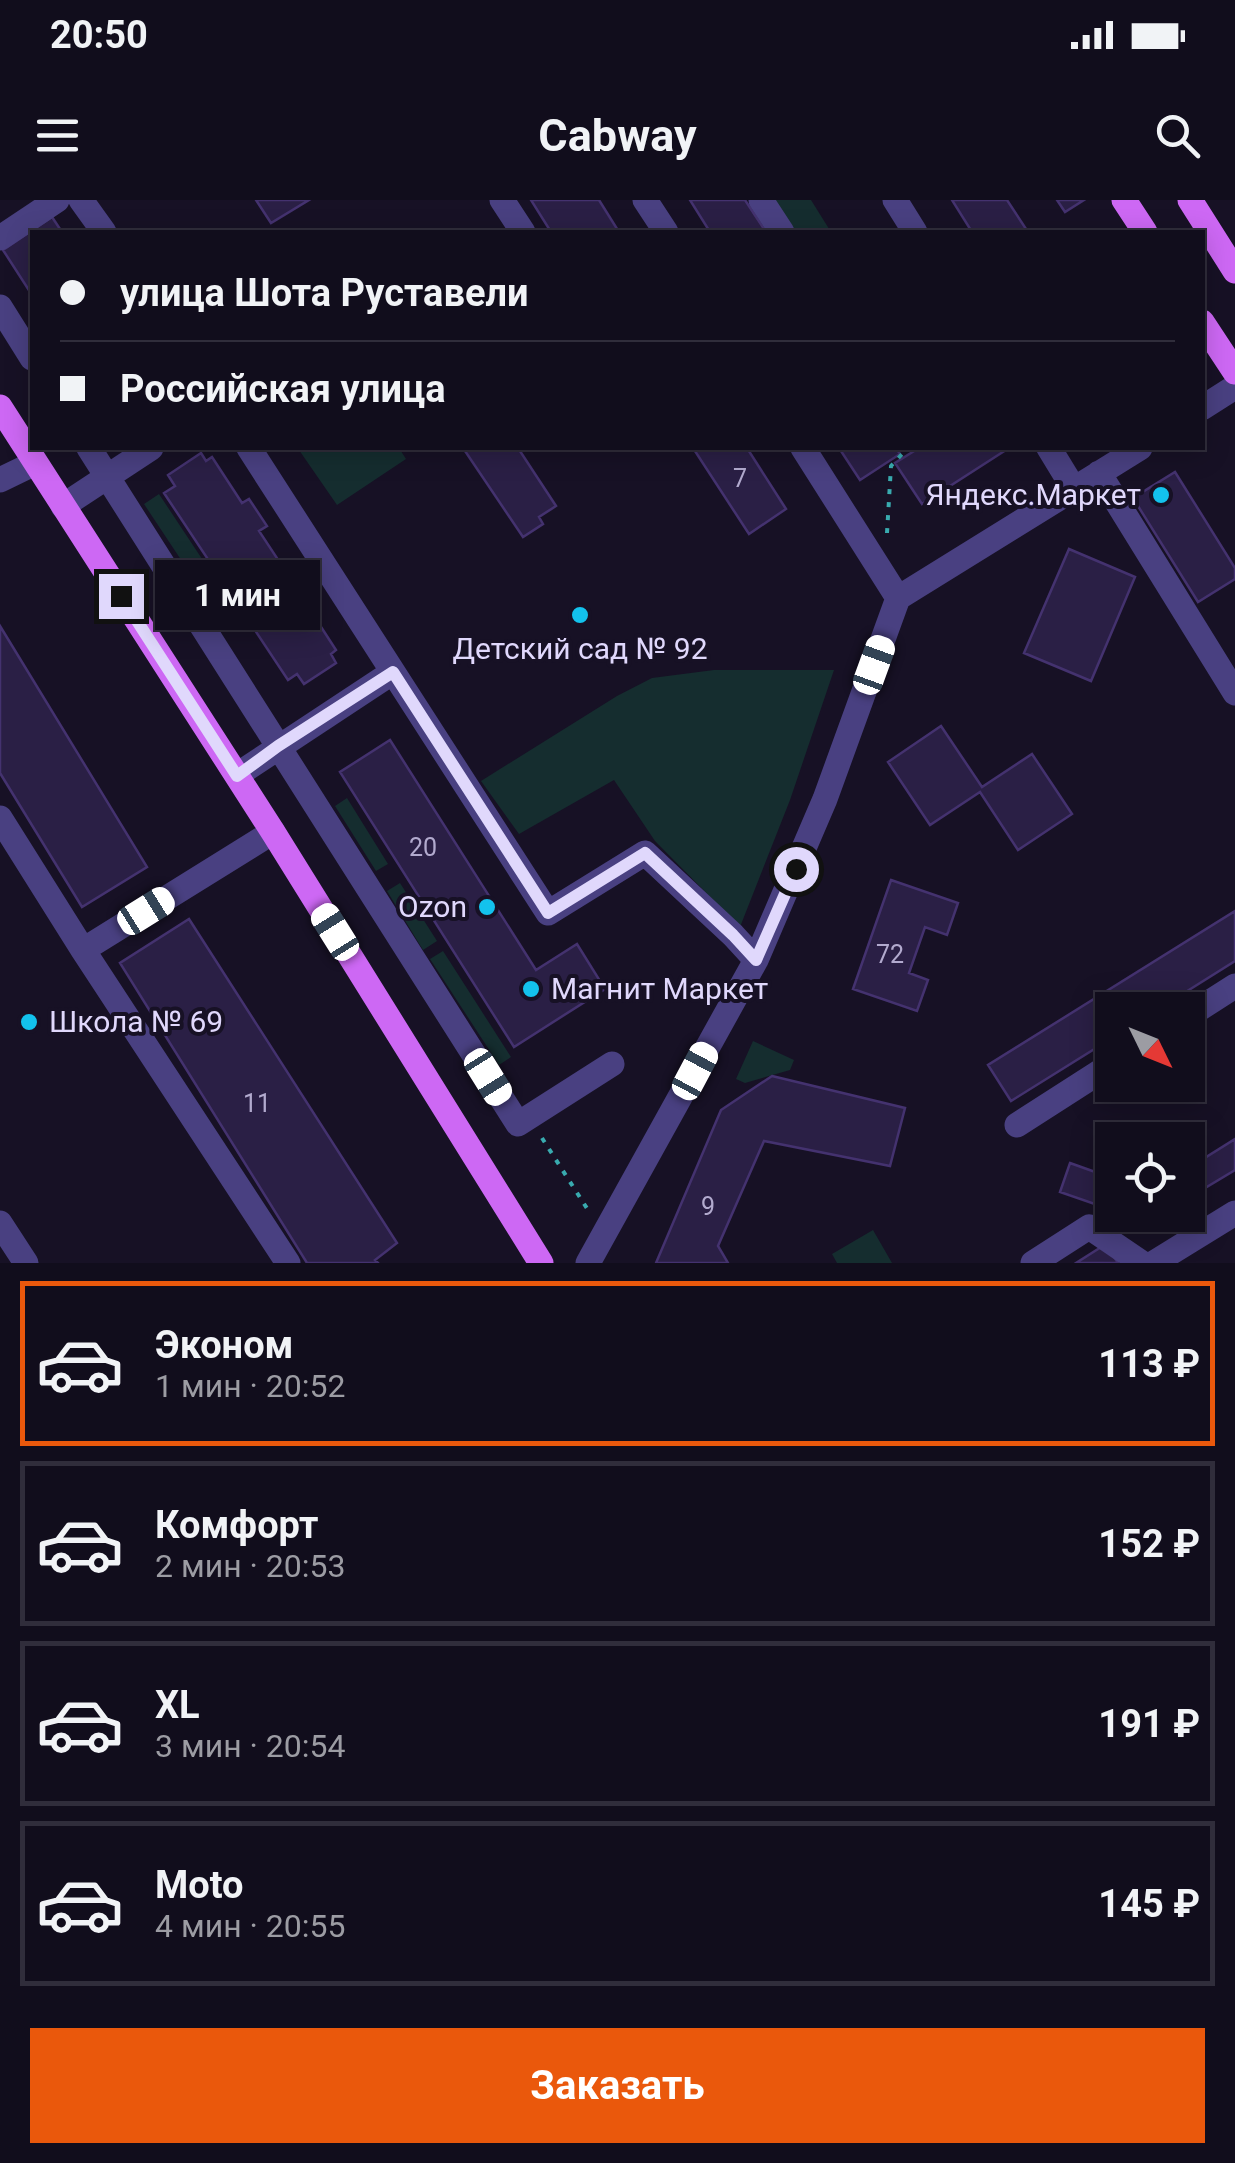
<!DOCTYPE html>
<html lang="ru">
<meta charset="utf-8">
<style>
body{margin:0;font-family:Roboto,sans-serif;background:#1a1625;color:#f1f3f6;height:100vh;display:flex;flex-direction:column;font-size:38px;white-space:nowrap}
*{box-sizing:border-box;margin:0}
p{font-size:32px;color:#9c9ca3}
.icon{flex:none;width:55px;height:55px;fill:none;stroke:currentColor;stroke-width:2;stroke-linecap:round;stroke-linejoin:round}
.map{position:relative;height:1063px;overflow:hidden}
.side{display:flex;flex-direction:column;background:#110d1c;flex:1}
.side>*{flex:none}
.guide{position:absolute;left:30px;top:30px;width:1175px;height:220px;border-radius:0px;box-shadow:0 5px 25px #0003,0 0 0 2px #302d3b;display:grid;align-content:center;height:220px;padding:0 30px;background:#110d1c}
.needle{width:65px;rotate:133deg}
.controls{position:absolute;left:1095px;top:792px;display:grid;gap:20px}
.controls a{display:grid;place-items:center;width:110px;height:110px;border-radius:0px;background:#110d1c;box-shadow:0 5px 25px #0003,0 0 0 2px #302d3b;font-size:50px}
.end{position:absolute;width:45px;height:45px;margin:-22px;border:12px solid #e0d8fc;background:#111;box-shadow:0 0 0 5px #111}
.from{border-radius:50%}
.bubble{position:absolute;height:70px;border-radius:0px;background:#110d1c;box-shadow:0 5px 25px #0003,0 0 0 2px #302d3b;font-size:32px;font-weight:700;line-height:70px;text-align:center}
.car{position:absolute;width:30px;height:60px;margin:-30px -15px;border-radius:12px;box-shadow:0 0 8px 2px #0007;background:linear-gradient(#fff 24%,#345 0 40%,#fff 0 76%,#345 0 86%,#fff 0)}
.guide b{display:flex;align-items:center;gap:35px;height:95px;font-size:38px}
.guide b+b{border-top:2px solid #302d3b}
.guide i{width:25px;height:25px;background:#f1f3f6}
ul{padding:18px 0 0;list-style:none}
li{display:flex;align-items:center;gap:30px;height:165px;margin:0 20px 15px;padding:0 10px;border:5px solid #302d3b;border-radius:0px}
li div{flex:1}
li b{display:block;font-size:38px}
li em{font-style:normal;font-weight:700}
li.current{border-color:#ea580c}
li>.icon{width:90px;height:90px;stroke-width:1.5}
.cta{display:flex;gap:20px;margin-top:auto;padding:20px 30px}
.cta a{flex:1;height:115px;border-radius:0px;background:#ea580c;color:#fff;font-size:40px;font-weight:700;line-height:115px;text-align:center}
.status{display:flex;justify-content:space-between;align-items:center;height:70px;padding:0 50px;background:#110d1c;direction:ltr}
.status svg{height:28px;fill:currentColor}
header{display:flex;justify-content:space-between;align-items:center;height:130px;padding:0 30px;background:#110d1c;font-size:45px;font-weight:700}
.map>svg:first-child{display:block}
.green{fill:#152d2f}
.building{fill:#2a1f45;stroke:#44326f;stroke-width:2.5}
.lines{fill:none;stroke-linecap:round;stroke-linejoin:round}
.path{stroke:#39abaf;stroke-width:4;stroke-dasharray:5 8;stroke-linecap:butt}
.minor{stroke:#494081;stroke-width:25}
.major{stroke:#cd68f4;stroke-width:25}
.route{stroke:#e0d8fc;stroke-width:12}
.poi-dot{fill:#13c2ed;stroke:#171125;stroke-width:4}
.labels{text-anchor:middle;stroke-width:8;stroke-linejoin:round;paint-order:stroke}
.number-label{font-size:25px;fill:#b2aace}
.poi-label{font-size:30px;fill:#e0d8fc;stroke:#171125;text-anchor:end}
</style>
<div class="status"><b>20:50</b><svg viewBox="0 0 49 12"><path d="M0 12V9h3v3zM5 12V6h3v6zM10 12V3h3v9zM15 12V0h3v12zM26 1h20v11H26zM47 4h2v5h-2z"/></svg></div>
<header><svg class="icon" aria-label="menu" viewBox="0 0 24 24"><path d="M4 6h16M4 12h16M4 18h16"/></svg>Cabway<svg class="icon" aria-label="search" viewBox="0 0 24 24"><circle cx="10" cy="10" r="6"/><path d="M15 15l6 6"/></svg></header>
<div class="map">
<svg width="1235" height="1063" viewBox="0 0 1235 1063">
<rect width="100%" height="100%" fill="#171125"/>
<!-- green -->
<path class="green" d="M772,0h39l20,32h-39z
M303,248h96l7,11 -69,46 -38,-55z
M159,294l59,89 -15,10 -59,-89z
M714,470h120l-44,130 -50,127 -85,-86 -41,-61 -95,54 -38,-53 136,-85 35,-18z
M347,598l41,66 -12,7 -41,-65z
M400,683l37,58 -14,9 -36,-59z
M443,751l68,106 -12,8 -69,-106z
M753,841l41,19 -4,10 -45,13 -9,-4z
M873,1030l19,33h-55l-5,-9z"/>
<!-- building -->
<path class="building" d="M256,0h53l-38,23z
M531,0h68l20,32h-68z
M690,0h55l21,32h-56z
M952,0h55l21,32h-56z
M1057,0h27l-19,12z
M52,17l10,15h-30v63l-29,-45z
M463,248h55l38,58 -17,11 4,7 -20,13z
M693,248h54l39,61 -37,25z
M839,248h57l4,6 -40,26z
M919,248h90l-87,56 -27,-41z
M201,253l5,8 6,-4 30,46 7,-4 18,27 -8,5 35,53 6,-4 19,28 -7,5 24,37 -5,4 5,9 -32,21 -7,-10 -9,6 -124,-187 11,-7 -7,-11z
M1175,272l60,96v11l-37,23 -65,-104z
M1069,349l66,28 -44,104 -67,-28z
M0,426l147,241 -65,40 -82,-134z
M941,526l41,61 50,-33 40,60 -54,36 -38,-58 -50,33 -42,-63z
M390,540l146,230 41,-26 28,45 -91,58 -174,-275z
M891,680l67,23 -11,32 -22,-8 -16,46 19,7 -11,31 -64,-22z
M1235,711v50l-78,49h-45v28l-101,63 -23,-36z
M189,719l208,324 -22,17 3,3h-71l-187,-300z
M772,876l133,32 -15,58 -126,-25 -46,105 10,17h-72l65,-153z
M1235,939v31l-30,18 -13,-22z
M1070,963l42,15v32l-52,-18z
M1106,1044l12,19h-42z"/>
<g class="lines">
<!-- path -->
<path class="path" d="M887,333l4,-67 12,-13v-5
M542,938l46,72"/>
<!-- minor -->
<path class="minor" d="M81,0l23,32
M502,0l21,32
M645,0l21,32
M761,0l21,32
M895,0l20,32
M0,38l57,-38
M0,107l32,51
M1202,208l33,-21
M89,248l429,676 94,-60
M249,248l299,465 97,-60 88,82 23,25
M803,248l95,150
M1049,248l25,41
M1099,273l136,220
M0,280l35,-17
M63,306l88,-58
M237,575l156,-103
M0,618l83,132 205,313
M83,750l190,-118
M1188,816l47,-30
M1017,925l95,-61
M0,1023l26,40
M588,1063l168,-303 69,-161 73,-201 242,-150
M1033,1063l56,-36 53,36
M1154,1063l81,-50"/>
<!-- major -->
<path class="major" d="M1124,0l21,32
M1190,0l45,71
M1202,122l33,50
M0,207l273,425 268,431"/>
</g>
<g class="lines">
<!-- route -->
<path class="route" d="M121,396l116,180 41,-30 115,-74 155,241 97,-60 88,82 23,25 40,-91"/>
</g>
<!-- markers -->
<g class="poi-dot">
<circle cx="1161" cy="295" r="10"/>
<circle cx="580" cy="415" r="10"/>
<circle cx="487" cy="707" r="10"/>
<circle cx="531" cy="789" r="10"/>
<circle cx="29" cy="822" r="10"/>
</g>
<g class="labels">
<!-- number labels -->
<g class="number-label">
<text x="740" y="287">7</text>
<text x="423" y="656">20</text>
<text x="890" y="763">72</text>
<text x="257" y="912">11</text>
<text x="708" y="1015">9</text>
</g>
<!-- poi labels -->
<g class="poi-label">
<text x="1141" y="305">Яндекс.Маркет</text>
<text x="580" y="459" text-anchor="middle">Детский сад № 92</text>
<text x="467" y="717">Ozon</text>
<text x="551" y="799" text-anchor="start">Магнит Маркет</text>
<text x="49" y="832" text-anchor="start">Школа № 69</text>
</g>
</g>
</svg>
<div class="controls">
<a><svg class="needle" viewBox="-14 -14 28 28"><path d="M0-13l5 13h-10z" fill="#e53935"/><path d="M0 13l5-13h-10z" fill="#9c9ca3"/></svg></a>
<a><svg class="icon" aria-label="locate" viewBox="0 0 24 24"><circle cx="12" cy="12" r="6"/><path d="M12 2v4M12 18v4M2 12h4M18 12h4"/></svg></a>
</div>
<i class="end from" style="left:796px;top:669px"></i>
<i class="end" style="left:121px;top:396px"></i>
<div class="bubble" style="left:155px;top:360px;width:165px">1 мин</div>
<i class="car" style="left:874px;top:465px;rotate:20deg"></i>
<i class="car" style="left:146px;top:711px;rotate:58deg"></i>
<i class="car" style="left:335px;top:732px;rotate:328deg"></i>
<i class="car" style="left:695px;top:871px;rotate:28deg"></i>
<i class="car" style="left:488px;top:877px;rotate:148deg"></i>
<div class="guide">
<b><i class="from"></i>улица Шота Руставели</b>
<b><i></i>Российская улица</b>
</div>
</div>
<section class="side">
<ul>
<li class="current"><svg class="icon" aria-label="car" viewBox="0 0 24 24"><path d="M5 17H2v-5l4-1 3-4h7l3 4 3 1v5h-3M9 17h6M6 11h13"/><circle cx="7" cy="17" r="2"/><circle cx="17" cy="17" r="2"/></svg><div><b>Эконом</b><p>1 мин · 20:52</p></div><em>113 ₽</em></li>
<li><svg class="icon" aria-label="car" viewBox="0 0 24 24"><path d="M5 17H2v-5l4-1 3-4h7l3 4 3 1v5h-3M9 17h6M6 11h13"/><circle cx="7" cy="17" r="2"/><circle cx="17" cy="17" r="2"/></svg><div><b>Комфорт</b><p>2 мин · 20:53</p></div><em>152 ₽</em></li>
<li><svg class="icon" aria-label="car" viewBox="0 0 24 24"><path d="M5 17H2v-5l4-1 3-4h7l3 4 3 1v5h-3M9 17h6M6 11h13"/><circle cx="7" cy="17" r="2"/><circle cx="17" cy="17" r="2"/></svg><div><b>XL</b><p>3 мин · 20:54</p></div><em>191 ₽</em></li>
<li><svg class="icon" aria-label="car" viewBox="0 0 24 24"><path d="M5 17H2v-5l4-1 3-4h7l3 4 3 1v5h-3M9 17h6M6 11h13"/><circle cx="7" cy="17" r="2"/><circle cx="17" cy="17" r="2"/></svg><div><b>Moto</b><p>4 мин · 20:55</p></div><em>145 ₽</em></li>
</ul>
<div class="cta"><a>Заказать</a></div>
</section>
